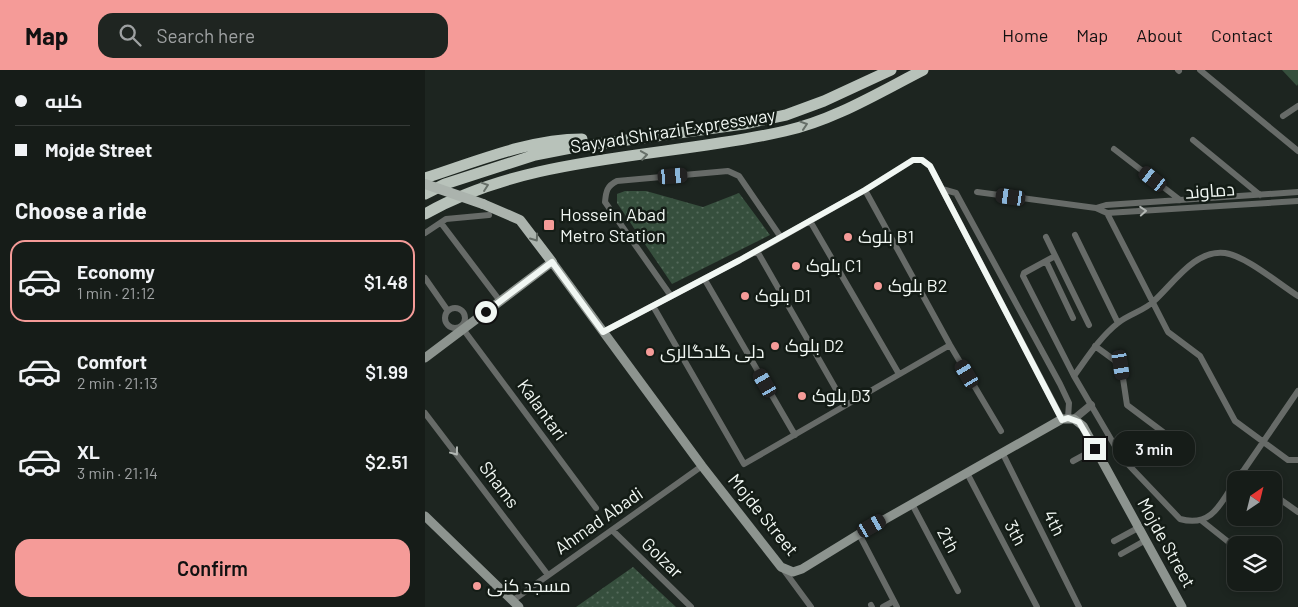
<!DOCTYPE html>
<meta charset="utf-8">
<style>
body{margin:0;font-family:Barlow,Cairo,sans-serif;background:#1f2521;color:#f1f3f6;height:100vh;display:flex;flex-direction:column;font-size:19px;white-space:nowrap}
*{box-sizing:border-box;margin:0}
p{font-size:16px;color:#9ea1a2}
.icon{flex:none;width:28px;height:28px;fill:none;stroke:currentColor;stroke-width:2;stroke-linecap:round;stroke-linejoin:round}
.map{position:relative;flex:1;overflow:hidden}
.drawer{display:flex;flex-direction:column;background:#161c18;width:425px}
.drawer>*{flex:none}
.guide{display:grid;align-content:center;height:110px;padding:0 15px;background:#161c18}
.needle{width:32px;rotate:35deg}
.buttons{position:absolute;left:802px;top:401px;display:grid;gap:10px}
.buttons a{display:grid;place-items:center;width:55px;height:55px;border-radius:10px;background:#161c18;box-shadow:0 2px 8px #0003,0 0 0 1px #353a37;font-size:25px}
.end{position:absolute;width:22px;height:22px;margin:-11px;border:6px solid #f1f7f3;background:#111;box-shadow:0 0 0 2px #111}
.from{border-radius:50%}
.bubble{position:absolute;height:35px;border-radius:15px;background:#161c18;box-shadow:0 2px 8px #0003,0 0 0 1px #353a37;font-size:16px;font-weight:600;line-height:35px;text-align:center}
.car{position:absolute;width:15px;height:30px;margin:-15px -8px;border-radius:6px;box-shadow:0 0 4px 1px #0007;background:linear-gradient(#222 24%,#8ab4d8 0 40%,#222 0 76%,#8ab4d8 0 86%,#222 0)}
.guide b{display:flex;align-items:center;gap:18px;height:48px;font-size:19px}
.guide b+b{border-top:1px solid #353a37}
.guide i{width:12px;height:12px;background:#f1f3f6}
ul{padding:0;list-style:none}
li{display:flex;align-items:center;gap:15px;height:82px;margin:0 10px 8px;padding:0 5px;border:2px solid transparent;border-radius:15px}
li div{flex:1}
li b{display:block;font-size:19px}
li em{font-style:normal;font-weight:600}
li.selected{border-color:#f59b98}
li>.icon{width:45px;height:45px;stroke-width:1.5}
h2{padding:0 15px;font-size:22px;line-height:60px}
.cta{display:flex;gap:10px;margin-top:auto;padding:10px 15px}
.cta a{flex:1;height:58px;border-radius:15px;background:#f59b98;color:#111;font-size:20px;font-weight:600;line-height:58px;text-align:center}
header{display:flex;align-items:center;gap:30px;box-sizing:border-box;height:70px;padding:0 25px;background:#f59b98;color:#111}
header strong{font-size:24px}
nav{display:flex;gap:28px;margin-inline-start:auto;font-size:18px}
.search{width:350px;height:45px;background:#1f2521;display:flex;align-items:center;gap:12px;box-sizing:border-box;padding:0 18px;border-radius:15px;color:#9ea1a2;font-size:19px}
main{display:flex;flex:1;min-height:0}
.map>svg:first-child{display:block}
.green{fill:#364f3d}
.park{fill:url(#park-dots)}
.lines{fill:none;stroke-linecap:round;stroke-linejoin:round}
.minor{stroke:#676b68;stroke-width:6}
.tertiary{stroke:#676b68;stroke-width:8}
.secondary{stroke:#8d948f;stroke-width:9}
.primary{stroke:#abb3ad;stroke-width:10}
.trunk{stroke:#b8c2ba;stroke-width:11}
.primary-bridge{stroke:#abb3ad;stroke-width:10}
.oneway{stroke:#666f68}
.oneway2{stroke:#b3b8b4}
.oneway3{stroke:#606862}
.route{stroke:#f1f7f3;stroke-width:6}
.poi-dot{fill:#f59b98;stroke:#141c16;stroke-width:2}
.labels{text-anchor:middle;stroke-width:5;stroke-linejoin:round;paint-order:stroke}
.street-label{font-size:18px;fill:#f1f7f3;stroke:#141c16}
.poi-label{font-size:18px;fill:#f1f7f3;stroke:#141c16;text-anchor:start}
</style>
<header>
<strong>Map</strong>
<div class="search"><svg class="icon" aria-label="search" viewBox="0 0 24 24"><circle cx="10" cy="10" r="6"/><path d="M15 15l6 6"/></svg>Search here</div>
<nav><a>Home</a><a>Map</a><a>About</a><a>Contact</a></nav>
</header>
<main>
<section class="drawer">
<div class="guide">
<b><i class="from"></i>کلبه</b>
<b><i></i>Mojde Street</b>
</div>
<h2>Choose a ride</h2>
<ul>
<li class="selected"><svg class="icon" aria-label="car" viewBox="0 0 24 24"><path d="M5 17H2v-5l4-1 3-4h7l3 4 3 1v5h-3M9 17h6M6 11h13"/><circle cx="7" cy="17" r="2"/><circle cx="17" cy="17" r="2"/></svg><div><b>Economy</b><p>1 min · 21:12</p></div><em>$1.48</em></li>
<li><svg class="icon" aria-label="car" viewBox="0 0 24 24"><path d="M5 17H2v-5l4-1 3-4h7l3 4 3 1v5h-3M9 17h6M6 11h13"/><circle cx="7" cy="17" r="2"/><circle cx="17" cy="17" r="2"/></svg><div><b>Comfort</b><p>2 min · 21:13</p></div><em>$1.99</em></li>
<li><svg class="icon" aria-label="car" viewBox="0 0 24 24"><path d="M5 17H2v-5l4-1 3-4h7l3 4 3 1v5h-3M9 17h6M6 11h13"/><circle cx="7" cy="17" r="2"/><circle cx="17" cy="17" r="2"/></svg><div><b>XL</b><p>3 min · 21:14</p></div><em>$2.51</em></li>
</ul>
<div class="cta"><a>Confirm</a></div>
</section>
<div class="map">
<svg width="873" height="537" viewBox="0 0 873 537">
<defs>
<pattern id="park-dots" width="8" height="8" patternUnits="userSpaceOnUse" patternTransform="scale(1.25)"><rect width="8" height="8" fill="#364f3d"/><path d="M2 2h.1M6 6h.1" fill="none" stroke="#54695a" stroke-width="1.8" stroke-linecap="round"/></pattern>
</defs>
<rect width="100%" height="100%" fill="#1d2520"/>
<!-- green -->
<path class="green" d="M857,0h16v14l-1,2z"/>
<!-- park -->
<path class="park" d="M200,121h21l57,16 36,-14 31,42 -98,49 -55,-81v-9z
M208,497l43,40h-100z"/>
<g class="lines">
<!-- minor -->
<path class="minor" d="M753,0l1,1
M775,0l98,81
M858,46l15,-10
M768,70l67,55
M689,79l66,51
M517,119l14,4 104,191 9,19 -1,15
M440,120l85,155 51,86
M552,122l119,16 11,5 191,-12
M671,138l10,-3 192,-13
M682,143l61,119 32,24 35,65 53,39h10
M385,151l89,153
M16,153l59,78
M0,163l21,-14 43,-4
M650,165l43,88
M621,167l43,88
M332,181l88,154
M630,186l-31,17 -1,3 51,100
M621,191l27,57
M0,208l23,33
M280,210l90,155
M246,226l-66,-94c1,-11 2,-16 12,-21l111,-10 11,5 41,60
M228,236l91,158 206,-119
M20 248a10 10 0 1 1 20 0a10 10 0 1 1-20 0Z
M38,259l133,179
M178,262l154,-81 108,-61 48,-30h9l8,6 132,253
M670,276l26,19 6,40 52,39
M0,343l123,162
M577,382l77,155
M648,391l22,-12
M817,402l11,8
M542,403l70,134
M811,410c-15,23 -24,48 -56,39l-58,-61 -48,-82c13,-18 26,-39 44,-53 11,-9 26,-12 36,-22 19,-17 41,-52 71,-48 21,3 54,31 73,43
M812,410l61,-89
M849,425l24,17
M487,434l46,87
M777,451l34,27
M187,460l79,77
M434,464l38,73
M689,471l24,-13
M696,484l25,-14
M358,499l28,38
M87,531l190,-135
M446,535l1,2
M458,537l11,-6"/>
<!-- tertiary -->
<path class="tertiary" d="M649,349l17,-14"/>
<!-- secondary -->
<path class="secondary" d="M0,288l127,-96 150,204 79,101 12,5 9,-3 57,-35 203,-115h12l9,7 99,181
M0,446l94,91"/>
<!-- primary -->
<path class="primary" d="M58,134l37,16 32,42"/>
<!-- trunk -->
<path class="trunk" d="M0,108c50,-16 104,-39 157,-39
M0,124l20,-10 90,-29 41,-8 168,-23 42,-9 38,-14 67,-31
M0,144c104,-60 244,-56 360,-83 49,-11 93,-38 138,-61"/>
<!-- primary-bridge -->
<path class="primary-bridge" d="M0,114l58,20"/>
</g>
<!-- one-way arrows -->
<defs><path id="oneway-chevron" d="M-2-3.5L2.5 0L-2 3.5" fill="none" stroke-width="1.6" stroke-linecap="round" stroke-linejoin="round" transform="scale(1.25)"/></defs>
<g class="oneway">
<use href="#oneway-chevron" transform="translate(379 55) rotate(-18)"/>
<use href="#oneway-chevron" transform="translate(219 85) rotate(-9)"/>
<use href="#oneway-chevron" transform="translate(60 116) rotate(-19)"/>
</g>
<g class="oneway2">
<use href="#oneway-chevron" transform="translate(718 141) rotate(-4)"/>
<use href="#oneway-chevron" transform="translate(30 382) rotate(53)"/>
</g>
<use class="oneway3" href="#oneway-chevron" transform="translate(110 168) rotate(54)"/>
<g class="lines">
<!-- route -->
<path class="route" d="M61,242l66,-50 51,70 137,-72 125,-70 48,-30h9l8,6 132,254 6,-2 11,4 16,27"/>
</g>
<!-- markers -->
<g class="poi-dot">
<rect x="118" y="149" width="12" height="12" rx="2.5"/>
<circle cx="423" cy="167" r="5"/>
<circle cx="371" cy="196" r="5"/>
<circle cx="453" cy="216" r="5"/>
<circle cx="320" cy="226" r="5"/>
<circle cx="350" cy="276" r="5"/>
<circle cx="225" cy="282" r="5"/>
<circle cx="377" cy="326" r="5"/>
<circle cx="52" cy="516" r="5"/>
</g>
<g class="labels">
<!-- street labels -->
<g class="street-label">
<text transform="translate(248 61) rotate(-9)" y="6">Sayyad Shirazi Expressway</text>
<text transform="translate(785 121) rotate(-4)" y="6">دماوند</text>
<text transform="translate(117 340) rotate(54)" y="6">Kalantari</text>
<text transform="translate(74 415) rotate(53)" y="6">Shams</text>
<text transform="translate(338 445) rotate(51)" y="6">Mojde Street</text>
<text transform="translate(174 451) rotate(-35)" y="6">Ahmad Abadi</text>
<text transform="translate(629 453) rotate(63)" y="6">4th</text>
<text transform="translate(590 463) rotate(62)" y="6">3th</text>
<text transform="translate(523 470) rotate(62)" y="6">2th</text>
<text transform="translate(741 473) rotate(61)" y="6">Mojde Street</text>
<text transform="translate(237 488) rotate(44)" y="6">Golzar</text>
</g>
<!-- poi labels -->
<g class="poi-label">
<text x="135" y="151">Hossein Abad<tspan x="135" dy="21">Metro Station</tspan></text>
<text x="433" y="173">بلوک B1</text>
<text x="381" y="202">بلوک C1</text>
<text x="463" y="222">بلوک B2</text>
<text x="330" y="232">بلوک D1</text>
<text x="360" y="282">بلوک D2</text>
<text x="235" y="288">دلی گلدگالری</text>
<text x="387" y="332">بلوک D3</text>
<text x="62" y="522">مسجد کنی</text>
</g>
</g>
</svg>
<div class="buttons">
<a><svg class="needle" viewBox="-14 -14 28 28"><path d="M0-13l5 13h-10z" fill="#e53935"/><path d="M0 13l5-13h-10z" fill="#9ea1a2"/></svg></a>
<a><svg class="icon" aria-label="layers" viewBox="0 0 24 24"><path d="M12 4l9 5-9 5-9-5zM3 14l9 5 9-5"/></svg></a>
</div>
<i class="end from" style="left:61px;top:242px"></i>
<i class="end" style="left:670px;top:379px"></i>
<div class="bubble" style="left:688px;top:361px;width:82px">3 min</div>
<i class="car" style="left:248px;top:106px;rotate:85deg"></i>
<i class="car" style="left:728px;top:109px;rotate:308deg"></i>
<i class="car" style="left:586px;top:127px;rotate:278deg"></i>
<i class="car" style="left:696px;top:295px;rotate:171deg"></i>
<i class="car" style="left:542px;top:304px;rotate:329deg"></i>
<i class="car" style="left:340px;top:313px;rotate:330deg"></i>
<i class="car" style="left:447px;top:456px;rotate:60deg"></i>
</div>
</main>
